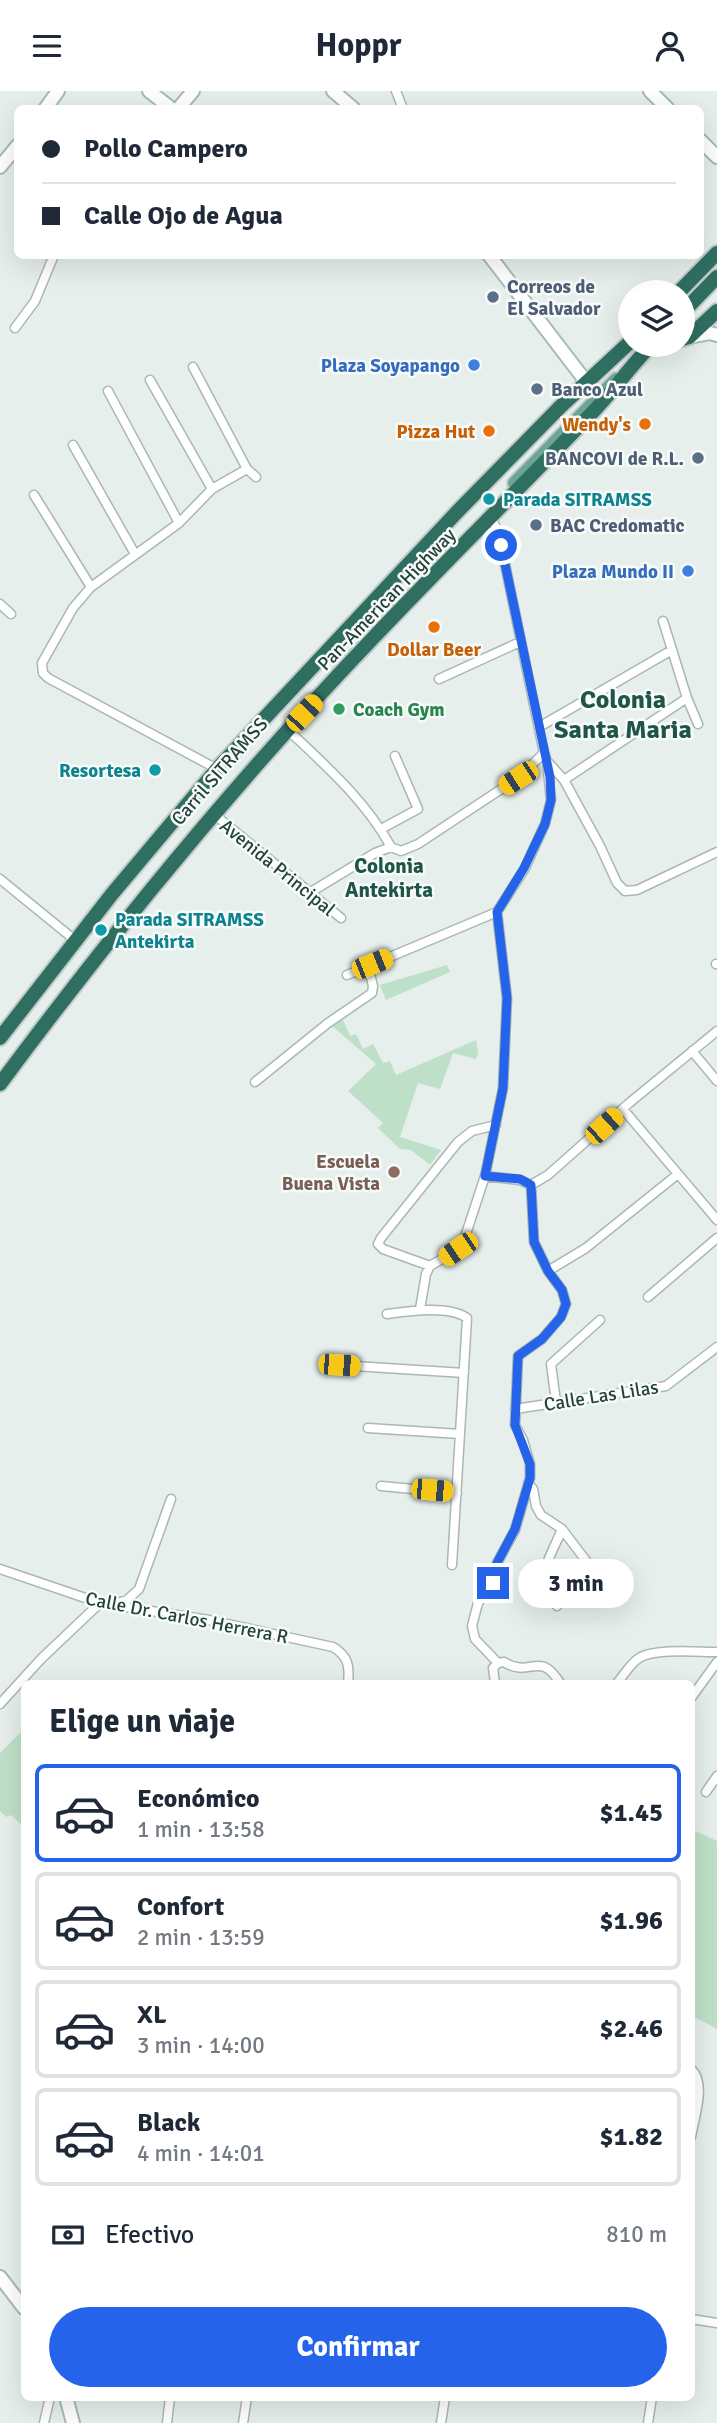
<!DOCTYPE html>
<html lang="es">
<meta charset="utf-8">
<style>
body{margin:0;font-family:Signika,sans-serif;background:#f6f6f7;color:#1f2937;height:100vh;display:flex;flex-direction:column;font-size:26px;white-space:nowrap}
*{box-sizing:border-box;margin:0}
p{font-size:23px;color:#747a83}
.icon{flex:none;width:38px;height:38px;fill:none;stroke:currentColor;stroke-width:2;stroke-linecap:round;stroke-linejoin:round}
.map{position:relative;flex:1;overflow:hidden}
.side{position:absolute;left:21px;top:1589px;width:674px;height:721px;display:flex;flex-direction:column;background:#fff;border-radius:10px;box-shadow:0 7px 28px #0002}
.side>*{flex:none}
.banner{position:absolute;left:14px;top:14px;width:690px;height:154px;border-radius:10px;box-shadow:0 7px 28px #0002;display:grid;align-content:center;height:154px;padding:0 28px;background:#fff}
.fabs{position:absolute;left:618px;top:189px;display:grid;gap:14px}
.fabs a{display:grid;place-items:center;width:77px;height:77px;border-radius:50%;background:#fff;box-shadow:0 7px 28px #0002;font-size:35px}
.end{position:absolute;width:32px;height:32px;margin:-16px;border:9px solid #2563eb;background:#fff;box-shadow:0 0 0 4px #fff}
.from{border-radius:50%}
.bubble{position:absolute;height:49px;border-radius:24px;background:#fff;box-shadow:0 7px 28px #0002;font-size:23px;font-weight:700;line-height:49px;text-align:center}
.car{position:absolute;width:21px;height:42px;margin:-21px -10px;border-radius:9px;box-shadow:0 0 5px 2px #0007;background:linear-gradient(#f5c518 24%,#345 0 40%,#f5c518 0 76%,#345 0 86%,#f5c518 0)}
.banner b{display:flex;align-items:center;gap:24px;height:66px;font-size:26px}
.banner b+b{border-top:2px solid #e0e1e3}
.banner i{width:18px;height:18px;background:#1f2937}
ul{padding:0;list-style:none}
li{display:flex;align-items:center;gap:21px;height:98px;margin:0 14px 10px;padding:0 14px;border:4px solid #e0e1e3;border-radius:10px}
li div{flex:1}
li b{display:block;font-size:26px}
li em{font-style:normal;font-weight:700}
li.selected{border-color:#2563eb}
li>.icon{width:63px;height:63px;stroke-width:1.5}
h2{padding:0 28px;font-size:32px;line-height:84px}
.pay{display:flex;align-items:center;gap:18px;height:77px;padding:0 28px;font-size:26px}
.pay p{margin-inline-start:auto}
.button{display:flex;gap:14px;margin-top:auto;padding:14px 28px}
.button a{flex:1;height:80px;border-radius:42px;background:#2563eb;color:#fff;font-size:28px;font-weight:700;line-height:80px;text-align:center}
header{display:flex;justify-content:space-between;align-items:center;height:91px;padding:0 28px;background:#fff;font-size:32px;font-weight:700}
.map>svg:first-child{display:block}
.green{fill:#bfe0c8}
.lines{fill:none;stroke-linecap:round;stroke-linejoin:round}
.street-casing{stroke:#a8b8b2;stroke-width:11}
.secondary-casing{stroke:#a4bbb3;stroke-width:16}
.primary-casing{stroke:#c2cac8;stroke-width:16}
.highway-casing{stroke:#c2cac8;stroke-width:18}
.street{stroke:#fff;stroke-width:8}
.secondary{stroke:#fff;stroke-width:12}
.primary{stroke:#6aa596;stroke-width:12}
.highway{stroke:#2f6f62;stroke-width:14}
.route{stroke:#2563eb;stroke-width:9}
.service-dot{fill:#5c6f8a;stroke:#f7fbf9;stroke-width:2.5}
.shop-dot{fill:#3f7fe0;stroke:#f7fbf9;stroke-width:2.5}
.food-dot{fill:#e8710a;stroke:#f7fbf9;stroke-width:2.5}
.culture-dot{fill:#0f9aa8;stroke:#f7fbf9;stroke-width:2.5}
.leisure-dot{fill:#2e9e5b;stroke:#f7fbf9;stroke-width:2.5}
.education-dot{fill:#8d6e63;stroke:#f7fbf9;stroke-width:2.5}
.labels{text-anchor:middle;stroke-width:5;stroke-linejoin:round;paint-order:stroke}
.service-label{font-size:19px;font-weight:bold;fill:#4e5e75;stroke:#f7fbf9;text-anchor:start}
.shop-label{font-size:19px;font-weight:bold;fill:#366cbe;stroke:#f7fbf9;text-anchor:end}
.food-label{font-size:19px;font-weight:bold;fill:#c56008;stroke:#f7fbf9;text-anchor:end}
.culture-label{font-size:19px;font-weight:bold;fill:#0d838f;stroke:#f7fbf9;text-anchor:start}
.street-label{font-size:19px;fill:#24423a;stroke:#f7fbf9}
.leisure-label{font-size:19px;font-weight:bold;fill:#27864d;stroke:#f7fbf9;text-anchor:start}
.education-label{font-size:19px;font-weight:bold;fill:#785e54;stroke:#f7fbf9;text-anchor:end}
.neighbourhood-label{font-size:21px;font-weight:bold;fill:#1f5548;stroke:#f7fbf9}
.district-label{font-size:26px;font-weight:bold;fill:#1f5548;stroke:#f7fbf9}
</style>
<header><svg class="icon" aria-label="menu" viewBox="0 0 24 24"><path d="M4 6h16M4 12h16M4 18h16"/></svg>Hoppr<svg class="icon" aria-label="person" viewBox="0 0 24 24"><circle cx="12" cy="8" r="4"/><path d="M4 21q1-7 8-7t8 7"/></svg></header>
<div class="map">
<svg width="717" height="2332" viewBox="0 0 717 2332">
<rect width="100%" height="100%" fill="#e6efeb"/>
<!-- green -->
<path class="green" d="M447,874l3,7 -64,28 -6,-15z
M343,929l7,16 6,-2 7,15 10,-5 10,19 7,-2 6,14 80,-35 2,13 -2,6 -23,-6 -13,36 -22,-6 -18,54 41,13 -11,15 -19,-15 -11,-1 -22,-21 5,-5 -35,-32 28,-27 -45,-39z
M24,1638v98l-13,-12 -5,2 -6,-6v-58z
M691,1738l26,12v188l-26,-14z"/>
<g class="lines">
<!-- street casing -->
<g class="street-casing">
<path id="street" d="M396,0l7,18
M15,237l20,-27 19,-46
M193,276l54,102
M150,289l62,109
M108,300l71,132
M73,354l62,109
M34,404l57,92
M490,427l8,12 46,223 3,8 17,19 36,66 17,37 8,8 12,-1 80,-38
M0,513l11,10
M663,530l24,77 11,26
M439,588l81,-37
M539,636l133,-77
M288,639c38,36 78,71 103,117l10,4 17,-7 100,-66 26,-25
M217,678l-169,-91 -5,-5 -1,-10 31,-55 18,-21 88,-64 33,-34 35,-20 9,8
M564,689l123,-82
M215,724l126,103
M381,738l37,-20 -23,-53
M0,788l76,62
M311,801l64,-39 16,-6
M716,873h1
M347,884l150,-63
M692,960l25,30
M255,991l73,-59 44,-30 1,-7 -5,-20
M623,1018l94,111
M485,1085l35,4 11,5 17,-10 80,-71 89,-73
M430,1175l-47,-17 -5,-5 3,-6 77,-96 14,-11 24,-6
M548,1180l38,-23 92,-74
M648,1206l69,-59
M420,1218l6,-35 4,-8 29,-17 6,-12 20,-61 18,-88 4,-90 -10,-86 28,-44 20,-44 6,-24 -4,-39
M387,1223c22,-3 62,-9 80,4l-15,247
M339,1274l125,8
M556,1311l-5,-38 49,-44
M515,1318l151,-23 51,-39
M368,1337l92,6
M528,1392l5,6 3,17 5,9 21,14 28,37
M381,1395l76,7
M0,1478l100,34 109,17 124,27c15,9 17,19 15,36
M113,1513l14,-4 12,-11 32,-90
M557,1515c-4,-6 -11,-14 -13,-20 -3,-18 12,-41 18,-57
M498,1572l-23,-24 -3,-13 6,-23 15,-20 4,-20 18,-33 15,-52v-14l-7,-24 -8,-15 3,-69 24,-17 19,-22 5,-13 -4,-14 -14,-19 -14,-29 -3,-57
M498,1572l6,-1c27,17 35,-13 56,21
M495,1592l-2,-15 5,-5
M617,1592c7,-8 13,-19 22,-25 17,-10 58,-6 78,-6
M691,1607l26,-36
M0,1613l41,-45 59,-56
M706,1701l11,-16
M691,1978c16,14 3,49 0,68
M691,2228l26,4
M44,2332l6,-26
M167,2332l3,-26
M243,2332l4,-26
M441,2332l4,-26
M648,2332l4,-26"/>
</g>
<!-- secondary casing -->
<g class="secondary-casing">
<path id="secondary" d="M149,0l23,18
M333,0l21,18
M650,0l18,18
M45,18l13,-18
M178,18l15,-18
M700,49l17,17
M0,76l18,-22
M489,164l108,141
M689,246l21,-4 7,2
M0,2186l24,31
M66,2306l7,26"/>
</g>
<!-- primary casing -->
<g class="primary-casing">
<path id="primary" d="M514,392l102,-104"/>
</g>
<!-- highway casing -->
<g class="highway-casing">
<path id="highway" d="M679,201l38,-39
M682,222l35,-36
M682,248l7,-2 28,-26
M0,947l112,-144 105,-125 240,-257 103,-105 70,-65
M0,993c115,-155 240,-307 374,-447 70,-74 143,-146 214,-220 23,-23 41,-49 63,-72"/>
</g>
<!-- street -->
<use href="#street" class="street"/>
<!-- secondary -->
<use href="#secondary" class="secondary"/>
<!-- primary -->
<use href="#primary" class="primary"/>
<!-- highway -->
<use href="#highway" class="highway"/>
</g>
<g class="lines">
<!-- route -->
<path class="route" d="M493,1492l4,-20 18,-34 15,-51v-14l-15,-39 3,-69 24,-17 19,-22 5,-13 -4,-14 -14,-19 -14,-29 -3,-57 -11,-6 -35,-3 18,-88 4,-90 -10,-86 27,-44 21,-44 6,-24 -1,-23 -49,-232"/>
</g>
<!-- markers -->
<g class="service-dot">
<circle cx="493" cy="206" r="7"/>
<circle cx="537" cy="298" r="7"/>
<circle cx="698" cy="367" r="7"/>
<circle cx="536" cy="434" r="7"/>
</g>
<g class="shop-dot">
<circle cx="474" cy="274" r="7"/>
<circle cx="688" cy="480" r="7"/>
</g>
<g class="food-dot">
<circle cx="645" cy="333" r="7"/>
<circle cx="489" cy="340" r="7"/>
<circle cx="434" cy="536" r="7"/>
</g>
<g class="culture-dot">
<circle cx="489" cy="408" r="7"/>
<circle cx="155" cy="679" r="7"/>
<circle cx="101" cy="839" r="7"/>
</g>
<circle class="leisure-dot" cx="339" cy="618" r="7"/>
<circle class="education-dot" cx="394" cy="1081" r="7"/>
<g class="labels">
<!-- service labels -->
<g class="service-label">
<text x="507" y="202">Correos de<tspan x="507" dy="22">El Salvador</tspan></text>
<text x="551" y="305">Banco Azul</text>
<text x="684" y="374" text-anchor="end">BANCOVI de R.L.</text>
<text x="550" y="441">BAC Credomatic</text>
</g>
<!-- shop labels -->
<g class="shop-label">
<text x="460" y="281">Plaza Soyapango</text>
<text x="674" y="487">Plaza Mundo II</text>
</g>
<!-- food labels -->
<g class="food-label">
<text x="631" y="340">Wendy's</text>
<text x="475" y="347">Pizza Hut</text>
<text x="434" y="565" text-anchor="middle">Dollar Beer</text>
</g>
<!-- culture labels -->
<g class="culture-label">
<text x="503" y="415">Parada SITRAMSS</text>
<text x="141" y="686" text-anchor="end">Resortesa</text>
<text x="115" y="835">Parada SITRAMSS<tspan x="115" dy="22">Antekirta</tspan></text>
</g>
<!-- street labels -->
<g class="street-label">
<text transform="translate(386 508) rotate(-46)" y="7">Pan-American Highway</text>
<text transform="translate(219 680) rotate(-49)" y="7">Carril SITRAMSS</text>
<text transform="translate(278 776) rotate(39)" y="7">Avenida Principal</text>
<text transform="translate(601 1304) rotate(-9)" y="7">Calle Las Lilas</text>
<text transform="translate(187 1526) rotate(11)" y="7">Calle Dr. Carlos Herrera R</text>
</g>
<!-- leisure labels -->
<g class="leisure-label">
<text x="353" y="625">Coach Gym</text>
</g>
<!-- education labels -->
<g class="education-label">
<text x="380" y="1077">Escuela<tspan x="380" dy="22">Buena Vista</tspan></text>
</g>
<!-- neighbourhood labels -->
<g class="neighbourhood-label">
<text x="389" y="782">Colonia<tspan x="389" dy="24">Antekirta</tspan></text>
</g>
<!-- district labels -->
<g class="district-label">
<text x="623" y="617">Colonia<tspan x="623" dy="30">Santa Maria</tspan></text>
</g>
</g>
</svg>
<div class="fabs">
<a><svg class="icon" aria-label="layers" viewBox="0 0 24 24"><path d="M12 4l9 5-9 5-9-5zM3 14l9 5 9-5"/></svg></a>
</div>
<i class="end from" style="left:501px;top:454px"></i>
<i class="end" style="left:493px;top:1492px"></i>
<div class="bubble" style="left:518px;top:1468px;width:116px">3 min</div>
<i class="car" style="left:304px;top:622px;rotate:43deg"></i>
<i class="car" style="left:518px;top:687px;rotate:237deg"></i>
<i class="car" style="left:372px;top:873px;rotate:68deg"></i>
<i class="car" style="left:604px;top:1035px;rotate:48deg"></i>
<i class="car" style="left:458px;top:1158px;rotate:236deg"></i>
<i class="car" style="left:339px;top:1274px;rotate:94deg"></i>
<i class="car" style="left:432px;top:1399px;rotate:95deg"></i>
<div class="banner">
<b><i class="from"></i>Pollo Campero</b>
<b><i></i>Calle Ojo de Agua</b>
</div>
<section class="side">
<h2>Elige un viaje</h2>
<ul>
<li class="selected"><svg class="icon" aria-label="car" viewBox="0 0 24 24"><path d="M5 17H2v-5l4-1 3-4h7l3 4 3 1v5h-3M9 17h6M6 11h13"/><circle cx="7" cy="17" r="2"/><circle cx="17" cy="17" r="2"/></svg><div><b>Económico</b><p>1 min · 13:58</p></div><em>$1.45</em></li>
<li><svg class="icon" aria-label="car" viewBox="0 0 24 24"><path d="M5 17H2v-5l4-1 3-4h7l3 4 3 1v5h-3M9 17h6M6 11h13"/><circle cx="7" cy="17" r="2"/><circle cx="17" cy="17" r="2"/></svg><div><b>Confort</b><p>2 min · 13:59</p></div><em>$1.96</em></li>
<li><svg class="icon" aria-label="car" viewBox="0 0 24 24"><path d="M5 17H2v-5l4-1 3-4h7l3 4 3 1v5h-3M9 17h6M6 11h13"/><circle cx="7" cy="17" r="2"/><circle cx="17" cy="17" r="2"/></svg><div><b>XL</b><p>3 min · 14:00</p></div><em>$2.46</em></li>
<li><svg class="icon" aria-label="car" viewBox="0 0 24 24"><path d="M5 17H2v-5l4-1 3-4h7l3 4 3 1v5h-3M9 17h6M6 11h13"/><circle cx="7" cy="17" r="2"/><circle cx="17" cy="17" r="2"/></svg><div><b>Black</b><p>4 min · 14:01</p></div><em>$1.82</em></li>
</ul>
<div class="pay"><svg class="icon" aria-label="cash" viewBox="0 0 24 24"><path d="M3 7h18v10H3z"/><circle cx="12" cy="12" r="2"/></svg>Efectivo<p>810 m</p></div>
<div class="button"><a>Confirmar</a></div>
</section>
</div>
